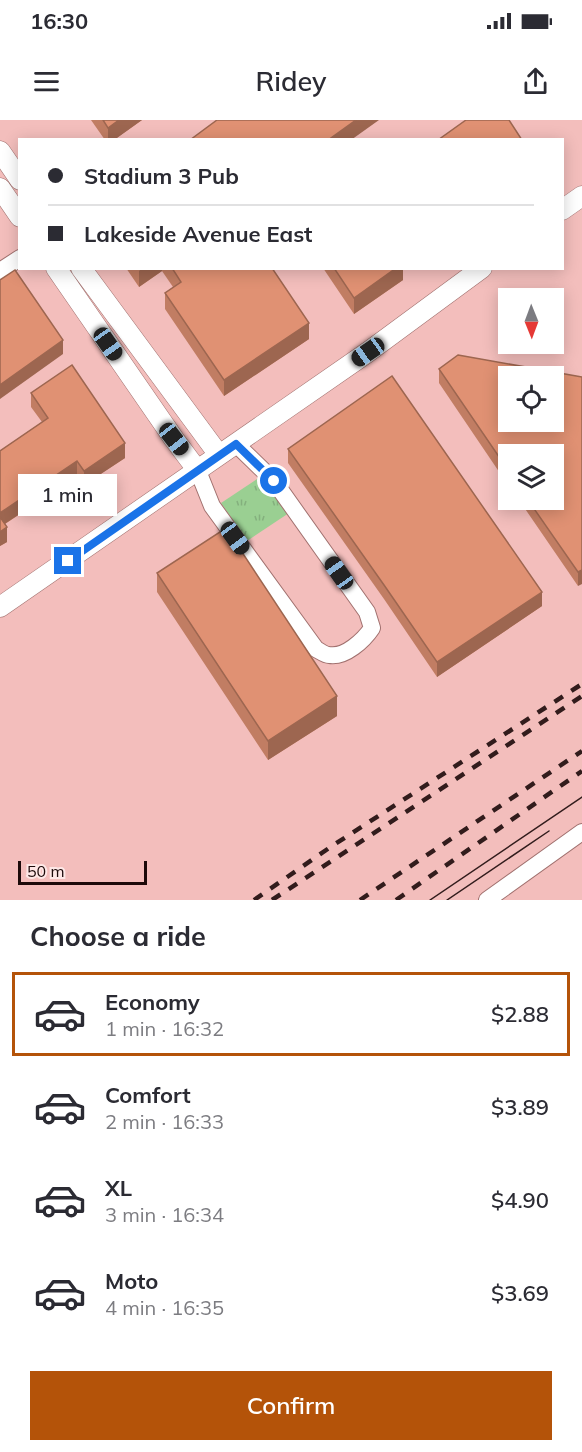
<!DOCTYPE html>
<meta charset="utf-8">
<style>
body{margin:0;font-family:Mulish,sans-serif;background:#f7f7f7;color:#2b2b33;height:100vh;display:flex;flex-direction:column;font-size:22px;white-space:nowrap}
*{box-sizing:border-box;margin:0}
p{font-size:20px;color:#7c7c81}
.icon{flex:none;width:33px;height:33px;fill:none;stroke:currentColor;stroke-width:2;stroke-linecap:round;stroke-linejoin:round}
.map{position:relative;height:780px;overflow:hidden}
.sheet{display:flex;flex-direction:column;background:#fff;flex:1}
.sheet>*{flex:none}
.guide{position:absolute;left:18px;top:18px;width:546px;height:132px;border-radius:0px;box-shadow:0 3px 15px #0003;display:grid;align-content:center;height:132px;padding:0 30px;background:#fff}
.needle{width:39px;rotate:179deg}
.fabs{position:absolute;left:498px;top:168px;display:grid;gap:12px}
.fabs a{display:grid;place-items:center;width:66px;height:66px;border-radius:0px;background:#fff;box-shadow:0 3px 15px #0003;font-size:30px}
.scale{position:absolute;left:18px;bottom:15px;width:129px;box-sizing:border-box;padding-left:6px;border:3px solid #1c0a0a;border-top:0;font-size:16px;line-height:21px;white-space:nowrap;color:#1c0a0a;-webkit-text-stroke:4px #fee8e7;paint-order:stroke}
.end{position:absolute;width:27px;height:27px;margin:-14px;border:8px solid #1a73e8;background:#fff;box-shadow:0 0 0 3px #fff}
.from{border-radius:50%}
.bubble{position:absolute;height:42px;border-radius:0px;background:#fff;box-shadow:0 3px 15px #0003;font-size:20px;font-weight:600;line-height:42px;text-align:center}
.car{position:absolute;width:18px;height:36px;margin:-18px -9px;border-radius:8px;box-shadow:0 0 4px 2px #0007;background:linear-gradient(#222 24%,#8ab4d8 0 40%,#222 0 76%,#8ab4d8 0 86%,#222 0)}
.guide b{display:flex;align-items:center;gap:21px;height:57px;font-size:22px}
.guide b+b{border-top:2px solid #e1e1e2}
.guide i{width:15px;height:15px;background:#2b2b33}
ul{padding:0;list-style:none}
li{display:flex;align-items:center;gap:18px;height:84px;margin:0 12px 9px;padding:0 18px;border:3px solid transparent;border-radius:0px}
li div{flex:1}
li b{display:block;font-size:22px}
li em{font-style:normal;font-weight:600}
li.current{border-color:#b45309}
li>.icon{width:54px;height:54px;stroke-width:1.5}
h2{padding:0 30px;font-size:27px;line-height:72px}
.primary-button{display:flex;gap:12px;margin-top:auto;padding:12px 30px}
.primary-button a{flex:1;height:69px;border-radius:0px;background:#b45309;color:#fff;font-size:24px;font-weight:600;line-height:69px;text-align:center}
.status{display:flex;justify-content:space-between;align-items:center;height:42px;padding:0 30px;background:#fff;direction:ltr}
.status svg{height:16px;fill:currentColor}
header{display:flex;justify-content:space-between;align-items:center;height:78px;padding:0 30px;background:#fff;font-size:27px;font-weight:600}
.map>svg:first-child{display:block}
.grass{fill:url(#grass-tufts)}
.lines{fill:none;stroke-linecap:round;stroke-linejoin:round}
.minor-casing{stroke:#a1716f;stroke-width:18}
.tertiary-casing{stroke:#a1716f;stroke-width:21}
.minor{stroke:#fff;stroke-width:16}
.tertiary{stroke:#fff;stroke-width:20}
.tram{stroke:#321c1c;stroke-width:1.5}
.rail{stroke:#321c1c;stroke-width:4.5;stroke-dasharray:10 10;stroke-linecap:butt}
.wall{fill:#c17d63}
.shaded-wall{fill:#9d6650}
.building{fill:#e09173;stroke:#9d6650;stroke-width:1.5;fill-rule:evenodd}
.route{stroke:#1a73e8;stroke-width:8}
</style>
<div class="status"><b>16:30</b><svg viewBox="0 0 49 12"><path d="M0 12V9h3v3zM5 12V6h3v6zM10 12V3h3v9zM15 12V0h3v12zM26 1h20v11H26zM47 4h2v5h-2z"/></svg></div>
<header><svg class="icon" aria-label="menu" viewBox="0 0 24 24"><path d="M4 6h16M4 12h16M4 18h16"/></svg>Ridey<svg class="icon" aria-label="share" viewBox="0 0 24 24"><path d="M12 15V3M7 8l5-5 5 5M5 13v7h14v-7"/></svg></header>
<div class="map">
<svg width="582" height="780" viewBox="0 0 582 780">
<defs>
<pattern id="grass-tufts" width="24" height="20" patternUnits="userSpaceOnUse" patternTransform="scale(1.5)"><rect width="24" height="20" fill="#9acf92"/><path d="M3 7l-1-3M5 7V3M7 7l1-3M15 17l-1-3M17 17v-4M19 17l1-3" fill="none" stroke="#84b07d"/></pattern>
</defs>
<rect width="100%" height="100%" fill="#f3bebc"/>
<!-- grass -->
<path class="grass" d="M263,355l26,38 -42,28 -26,-38z"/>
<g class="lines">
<!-- minor casing -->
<g class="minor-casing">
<path id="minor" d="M0,151l20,-13
M198,351l14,35 104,143c4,2 9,6 13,6 16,3 35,-15 43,-27l-5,-16 -93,-131 -38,-37
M487,780l95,-68"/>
</g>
<!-- tertiary casing -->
<g class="tertiary-casing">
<path id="tertiary" d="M0,31l20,29
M0,68l20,29
M562,90l20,-14
M56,148l118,171 24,32
M81,148l138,187
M0,487l368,-255 114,-84"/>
</g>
<!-- minor -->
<use href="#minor" class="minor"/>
<!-- tertiary -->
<use href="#tertiary" class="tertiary"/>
<!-- tram -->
<path class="tram" d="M430,780l152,-103
M447,780l102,-69"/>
<!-- rail -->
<path class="rail" d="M254,780l78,-54 250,-162
M272,780l310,-204
M360,780l222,-149
M396,780l186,-129"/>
</g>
<!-- wall -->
<path class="wall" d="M91,0h51l-28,20h-9z
M126,148h146l37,71 -85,57 -59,-87v-16l8,-6 -11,-16 -23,16z
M323,148h80v12l-49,34z
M439,249l143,8 -4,209 -59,-86h35l-46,-46v31l-69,-102z
M31,273l94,65 -41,27 -7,-9 -72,48 2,18 -7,4v-95l42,-29 -11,-15z
M288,329l254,157 -105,71 -53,-78 -96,-136z
M157,453l180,143 -69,44 -111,-168z"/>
<!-- shaded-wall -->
<path class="shaded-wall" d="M119,0h23l-28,20h-6v-12z
M356,0h23l-28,20h-23z
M142,148h20v3l-23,16v-16z
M396,148h7v12l-49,34v-16z
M309,203v16l-85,57v-16z
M63,220v14l-63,45v-14z
M125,323v15l-41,27v-14z
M77,341v15l-77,51v-14z
M7,407v15l-7,4v-14z
M582,450v14l-4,2v-14z
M542,472v14l-105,71v-15z
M337,576v20l-69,44v-19z"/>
<!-- building -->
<path class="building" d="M103,0h16l-11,8z
M217,0h139l-28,20h-138z
M466,0h43l13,20h-84z
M172,148h100l37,55 -85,57 -59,-87 16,-11z
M334,148h62l-42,30z
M15,150l48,70 -63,45v-105z
M458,235l124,22v193l-4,2 -50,-72h26v-46h-46v16l-69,-101zM508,256h46v46h-46z
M72,245l53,78 -41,28 -7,-10 -77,52v-62l48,-33 -17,-25z
M392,256l150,216 -105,70 -53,-77 -96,-136z
M0,397l7,10 -7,5z
M226,408l111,168 -69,45 -111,-168z"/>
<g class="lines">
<!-- route -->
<path class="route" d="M68,441l168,-117 38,37"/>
</g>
</svg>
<div class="fabs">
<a><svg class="needle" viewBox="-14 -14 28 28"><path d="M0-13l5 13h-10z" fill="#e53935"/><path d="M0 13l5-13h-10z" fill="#7c7c81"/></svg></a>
<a><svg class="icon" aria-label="locate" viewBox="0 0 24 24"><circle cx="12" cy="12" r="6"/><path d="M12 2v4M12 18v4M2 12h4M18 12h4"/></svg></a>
<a><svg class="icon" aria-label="layers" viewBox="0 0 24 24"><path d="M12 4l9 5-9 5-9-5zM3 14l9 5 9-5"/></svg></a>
</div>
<div class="scale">50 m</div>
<i class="end from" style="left:274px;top:361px"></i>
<i class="end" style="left:68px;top:441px"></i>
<div class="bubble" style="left:18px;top:354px;width:99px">1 min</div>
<i class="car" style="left:108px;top:224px;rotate:145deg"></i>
<i class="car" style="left:368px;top:232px;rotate:235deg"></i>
<i class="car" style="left:174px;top:319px;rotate:142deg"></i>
<i class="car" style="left:235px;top:418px;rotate:144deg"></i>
<i class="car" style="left:339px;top:453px;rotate:325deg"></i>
<div class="guide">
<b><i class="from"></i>Stadium 3 Pub</b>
<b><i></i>Lakeside Avenue East</b>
</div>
</div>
<section class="sheet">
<h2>Choose a ride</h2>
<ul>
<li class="current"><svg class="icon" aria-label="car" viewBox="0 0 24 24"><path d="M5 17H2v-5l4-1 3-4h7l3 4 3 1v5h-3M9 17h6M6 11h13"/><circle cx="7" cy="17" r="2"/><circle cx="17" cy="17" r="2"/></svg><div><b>Economy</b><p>1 min · 16:32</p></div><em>$2.88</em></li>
<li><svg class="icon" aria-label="car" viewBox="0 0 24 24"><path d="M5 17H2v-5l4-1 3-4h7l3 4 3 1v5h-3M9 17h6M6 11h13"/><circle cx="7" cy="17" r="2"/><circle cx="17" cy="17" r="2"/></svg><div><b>Comfort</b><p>2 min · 16:33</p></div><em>$3.89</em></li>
<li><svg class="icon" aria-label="car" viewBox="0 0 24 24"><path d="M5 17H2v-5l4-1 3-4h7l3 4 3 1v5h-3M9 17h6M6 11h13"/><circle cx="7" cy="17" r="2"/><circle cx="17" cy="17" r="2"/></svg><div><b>XL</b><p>3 min · 16:34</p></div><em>$4.90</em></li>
<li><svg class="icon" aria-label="car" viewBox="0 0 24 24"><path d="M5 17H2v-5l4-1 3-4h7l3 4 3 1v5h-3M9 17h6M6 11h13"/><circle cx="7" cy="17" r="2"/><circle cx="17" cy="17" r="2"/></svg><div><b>Moto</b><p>4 min · 16:35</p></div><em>$3.69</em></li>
</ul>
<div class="primary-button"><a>Confirm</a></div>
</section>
